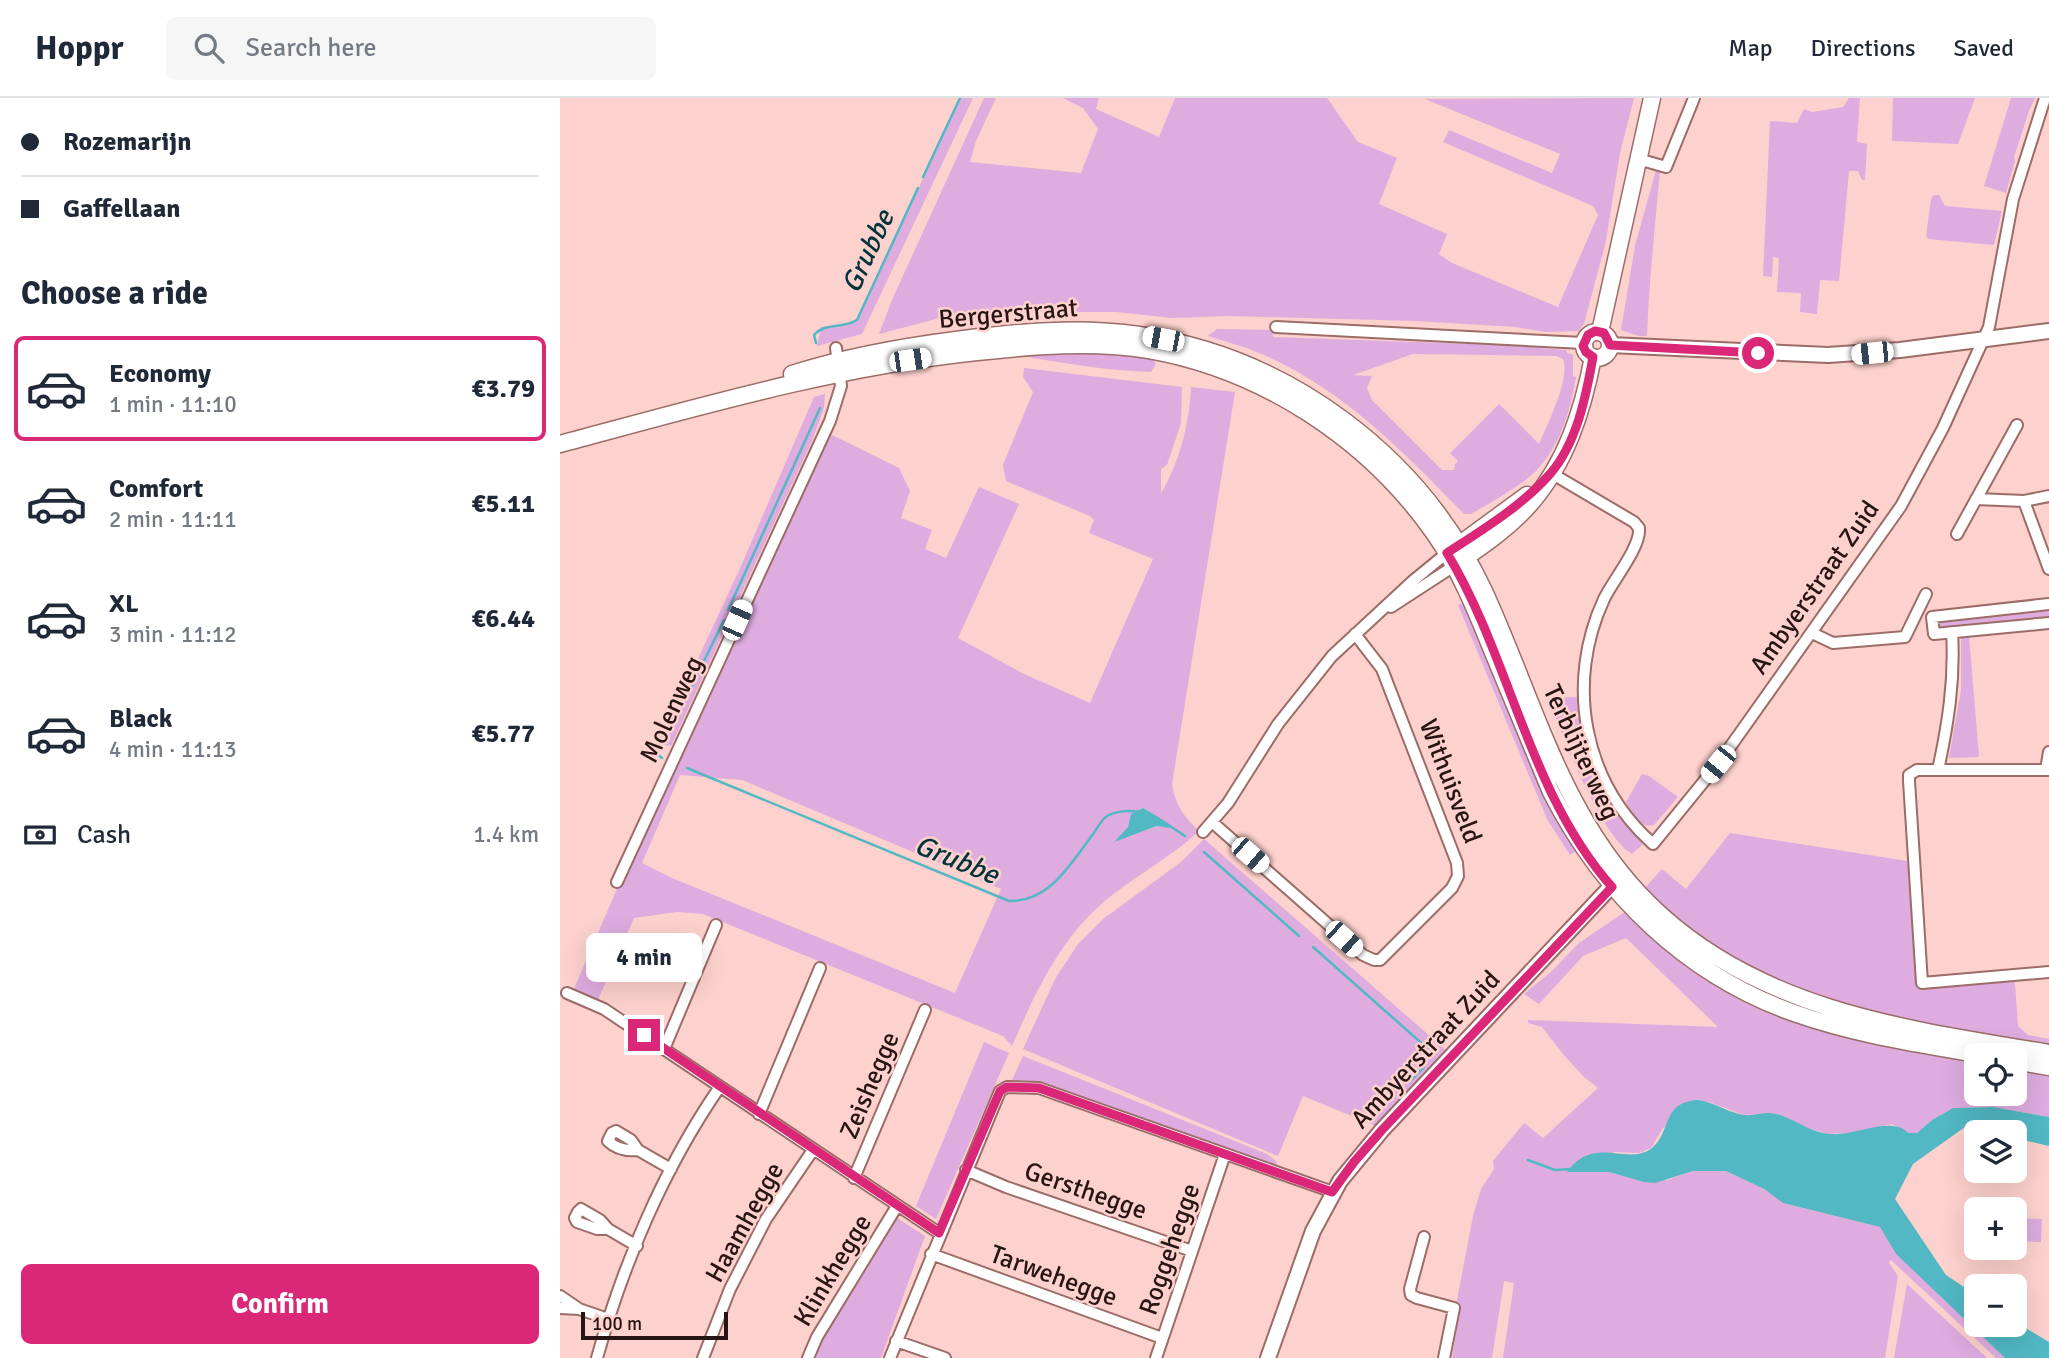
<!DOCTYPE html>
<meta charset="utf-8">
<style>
body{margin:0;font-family:Signika,sans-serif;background:#f6f6f7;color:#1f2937;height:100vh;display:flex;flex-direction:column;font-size:26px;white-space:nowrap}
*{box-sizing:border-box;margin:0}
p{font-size:23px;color:#747a83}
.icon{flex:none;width:38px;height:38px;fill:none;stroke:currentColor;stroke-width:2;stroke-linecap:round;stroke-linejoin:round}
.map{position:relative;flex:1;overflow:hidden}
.panel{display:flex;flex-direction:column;background:#fff;width:560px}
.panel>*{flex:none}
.banner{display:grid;align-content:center;height:154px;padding:0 21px;background:#fff}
.buttons{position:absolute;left:1404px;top:945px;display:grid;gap:14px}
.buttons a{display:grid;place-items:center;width:63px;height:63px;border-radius:10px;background:#fff;box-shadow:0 7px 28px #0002;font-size:35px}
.scale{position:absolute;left:21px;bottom:18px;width:147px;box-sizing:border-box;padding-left:7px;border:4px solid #271513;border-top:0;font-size:19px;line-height:24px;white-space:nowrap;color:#271513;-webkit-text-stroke:5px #fdd1cd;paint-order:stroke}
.end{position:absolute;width:32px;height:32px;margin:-16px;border:9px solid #db2777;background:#fff;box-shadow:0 0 0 4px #fff}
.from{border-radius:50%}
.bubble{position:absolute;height:49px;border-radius:10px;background:#fff;box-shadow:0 7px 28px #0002;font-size:23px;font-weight:800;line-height:49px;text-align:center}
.car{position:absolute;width:21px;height:42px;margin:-21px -10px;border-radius:9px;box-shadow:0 0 5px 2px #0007;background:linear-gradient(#fff 24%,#345 0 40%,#fff 0 76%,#345 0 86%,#fff 0)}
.banner b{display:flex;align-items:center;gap:24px;height:66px;font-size:26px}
.banner b+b{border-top:2px solid #e0e1e3}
.banner i{width:18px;height:18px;background:#1f2937}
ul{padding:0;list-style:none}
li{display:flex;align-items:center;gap:21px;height:105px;margin:0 14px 10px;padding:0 7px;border:4px solid transparent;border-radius:10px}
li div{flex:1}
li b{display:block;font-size:26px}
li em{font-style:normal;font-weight:800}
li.on{border-color:#db2777}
li>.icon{width:63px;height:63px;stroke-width:1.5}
h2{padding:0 21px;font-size:32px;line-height:84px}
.pay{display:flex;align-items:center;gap:18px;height:77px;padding:0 21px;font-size:26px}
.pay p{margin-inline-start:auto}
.action{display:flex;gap:14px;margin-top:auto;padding:14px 21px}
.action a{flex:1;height:80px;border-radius:10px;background:#db2777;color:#fff;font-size:28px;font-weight:800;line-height:80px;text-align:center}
header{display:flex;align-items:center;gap:42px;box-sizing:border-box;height:98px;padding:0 35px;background:#fff;border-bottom:2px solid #e0e1e3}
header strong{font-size:33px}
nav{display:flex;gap:38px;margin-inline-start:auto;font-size:24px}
.search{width:490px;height:63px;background:#f6f6f7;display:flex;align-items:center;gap:18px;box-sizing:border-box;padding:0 24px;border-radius:10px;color:#747a83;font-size:26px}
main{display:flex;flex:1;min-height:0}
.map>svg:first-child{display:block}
.green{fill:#deacdf;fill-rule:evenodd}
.water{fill:#52b8c4}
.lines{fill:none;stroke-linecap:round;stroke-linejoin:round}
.stream{stroke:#52b8c4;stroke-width:2.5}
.minor-casing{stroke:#9c6c67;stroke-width:14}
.tertiary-casing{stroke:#9c6c67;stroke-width:18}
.secondary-casing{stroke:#9c6c67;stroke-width:19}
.minor{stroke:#fff;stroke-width:10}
.tertiary{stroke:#fff;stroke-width:14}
.secondary{stroke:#fff;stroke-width:16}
.route{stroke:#db2777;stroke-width:9}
.labels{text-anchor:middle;stroke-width:5;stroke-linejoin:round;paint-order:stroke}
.street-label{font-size:26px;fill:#271513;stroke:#fdd1cd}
.water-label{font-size:28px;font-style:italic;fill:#01343a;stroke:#fdd1cd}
</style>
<header>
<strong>Hoppr</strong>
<div class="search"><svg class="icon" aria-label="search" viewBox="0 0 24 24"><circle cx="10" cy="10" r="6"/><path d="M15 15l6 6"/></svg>Search here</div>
<nav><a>Map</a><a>Directions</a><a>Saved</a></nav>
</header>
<main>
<section class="panel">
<div class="banner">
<b><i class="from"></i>Rozemarijn</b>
<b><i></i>Gaffellaan</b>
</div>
<h2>Choose a ride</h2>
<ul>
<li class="on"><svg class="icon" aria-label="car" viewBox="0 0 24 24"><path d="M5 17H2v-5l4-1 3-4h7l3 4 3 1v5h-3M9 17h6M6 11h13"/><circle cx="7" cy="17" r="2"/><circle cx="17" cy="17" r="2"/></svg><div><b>Economy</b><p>1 min · 11:10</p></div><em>€3.79</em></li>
<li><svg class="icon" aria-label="car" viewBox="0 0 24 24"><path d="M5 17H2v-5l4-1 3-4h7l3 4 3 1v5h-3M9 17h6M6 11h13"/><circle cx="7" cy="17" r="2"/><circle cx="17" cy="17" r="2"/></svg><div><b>Comfort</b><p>2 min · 11:11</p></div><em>€5.11</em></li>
<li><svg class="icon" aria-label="car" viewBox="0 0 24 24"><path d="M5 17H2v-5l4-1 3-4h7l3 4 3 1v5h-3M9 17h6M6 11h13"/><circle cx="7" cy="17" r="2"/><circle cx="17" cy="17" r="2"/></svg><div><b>XL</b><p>3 min · 11:12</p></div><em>€6.44</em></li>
<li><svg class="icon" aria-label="car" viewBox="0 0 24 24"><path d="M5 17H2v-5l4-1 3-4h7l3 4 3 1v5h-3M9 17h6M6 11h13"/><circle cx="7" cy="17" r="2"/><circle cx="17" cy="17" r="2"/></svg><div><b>Black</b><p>4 min · 11:13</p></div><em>€5.77</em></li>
</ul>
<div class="pay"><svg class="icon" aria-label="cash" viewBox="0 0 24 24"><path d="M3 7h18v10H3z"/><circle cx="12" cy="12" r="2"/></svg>Cash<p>1.4 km</p></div>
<div class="action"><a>Confirm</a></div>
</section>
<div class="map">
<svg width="1489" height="1260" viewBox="0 0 1489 1260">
<rect width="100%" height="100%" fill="#fdd1cd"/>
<!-- green -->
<path class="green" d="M400,0h13l-111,236 -45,12 4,-19 24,-2 14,-7z
M424,0h12l-20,43 -6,21 111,11 17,-44 -15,-21 -20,-10h36l-3,11 63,28 16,-39h152l31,44 39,16 -18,46 68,30 -8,20 13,9 106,44 40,-92 -5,-9 -150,-64 6,-12 103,43 8,-19 -135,-55 209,-1 -14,55 -14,88 -22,83 -5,7 -34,1 -30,-5 -99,-6 -187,-5 -57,2 -56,-6h-126l-39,3 -72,19 13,-34z
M1289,0h11l-3,44 10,2 -2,36h-3l-4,-9h-9l-10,110 -19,-1 -3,34 -17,-2 1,-19 -24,-1 2,-34 -6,-1 -1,20 -9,-1 7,-155 27,2 7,-14 8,3 31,-5z
M1333,0h82l-17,46 -66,-3z
M1451,0h24l-6,13 -15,46 1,4 -9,32 -22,-7z
M1096,72l4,1c-5,55 -11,110 -13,165h-8l-18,-6 14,-84z
M1374,97h5l6,11 57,5 -8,34 -66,-6 -2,-3 5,-37z
M657,231l55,1 1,7 226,8 67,5 1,3 6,2v21l3,1c-6,38 -20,82 -53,105 -17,12 -35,22 -52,32h-7c-59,-61 -120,-124 -200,-159 -18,-8 -37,-13 -56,-19zM853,256l144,2 6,3c8,18 -16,66 -24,85l-40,-40 -49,49 8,8 -3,3 -1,6h-12l-70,-70 -5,-12 5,-12 -19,-1z
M551,254l42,7 3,5 -5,8c-40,-1 -80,-8 -119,-14l-1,-2 2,-3z
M464,270l158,19 -1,36 -14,42 -6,4v25c19,-34 28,-68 30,-107l44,5 -63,392c3,21 12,33 27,47 -32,30 -71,48 -103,78 -40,38 -62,87 -84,137l-9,-10 -300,-122 -26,-2 -43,6 -37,84 -24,-11 56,-130 201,-427 69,34 11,23 -9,27 31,12 -7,19 21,9 33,-71 40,17 -61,134 66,36 66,29 63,-144 -64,-26 5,-13 -4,-4 -84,-35 -3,-16 30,-73 -10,-15zM120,677l62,5 259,109 -46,104 -283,-115 -30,-15zM600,720l9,9 -11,-1 -43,15 13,-14z
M265,296l-1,14 -12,33 -141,305 -18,-3 5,-12 13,-14 70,-151 73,-169z
M906,504l88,213 22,36 -6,4 -23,-36 -89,-214z
M1489,509v13l-108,10 -4,-10z
M1409,537l10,122 -30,1 12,-68v-54z
M1018,599c4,55 24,108 65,147l-11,10c-30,-16 -71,-121 -84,-156z
M1082,676l7,2 29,21 -24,28c-15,4 -21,-13 -28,-23z
M1170,735l177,28 12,126 2,2 91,-9 3,3 3,43 10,9 21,4v10l-186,-35 -128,-49 -93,-74 20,-22 24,20z
M644,741l243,212 -71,75 -73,-30 -25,60 -255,-107 32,-70 23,-35 25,-25 78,-57z
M1066,813l130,88 220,59v36h38v-29l35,6v46l-56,-10 -40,1 -21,12 -15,13h-9l-16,-9 -39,9 -25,1 -24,-7 -18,-10 -17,-4 -25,2 -35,-13 -46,26 -12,20 -12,5 -24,-1 -47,19 41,1 18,5 40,3 26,-9h33l38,18 19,14 97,24 16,27 109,104h-9l-105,-98 -2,3 9,13 -13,82h-382l11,-75 -10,-2 -12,77h-40l8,-52 -4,-1 17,-89 8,-27 13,-20 -1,-8 31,-38 19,15 55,-50 -14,-11 -21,-23 -21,-27 -14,-4v-3l190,7 -92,-89 -43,18 -44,48 -15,-10 28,-23 27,-28z
M424,944l25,11 -73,166 -20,-13z
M463,958l244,98 9,7 1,2 -4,4 -119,-44 -111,-38 -31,-5z
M337,1120l28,18 -44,122h-69l66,-117z
M1454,1120l28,1 -1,23 -27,-1z
M1347,1186l80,74h-93z"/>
<!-- water -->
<path class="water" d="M583,710l17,10 10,10 -13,-2 -43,16 14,-15 3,-13z
M1138,1002c16,2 31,13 46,15 11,1 22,-4 32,-1 20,5 34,19 55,20 23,2 62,-19 77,-1h9l15,-13 21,-12 40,-1 56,10v29l-35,-8v-6h-25l-24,-5 -52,37 -18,35 51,76 30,20v30h38v-4l35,21v16h-44l-109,-104 -16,-27 -97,-24 -19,-14 -38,-18h-33l-38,12 -11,-1 -35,-10h-42c28,-38 60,-5 85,-24 20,-16 9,-46 46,-48z"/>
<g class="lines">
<!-- stream -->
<path class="stream" d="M363,79l37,-79
M256,245l-2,-8c11,-13 29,-6 43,-15l61,-132
M168,512l92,-202
M102,660l-7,-6 1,-17 17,-15 10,-16 41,-84
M127,670l322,133c42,1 62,-39 85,-68 3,-5 8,-14 13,-17 8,-5 23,-6 32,-4
M601,722l24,16
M644,754l95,84
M753,849l114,101
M849,984l15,-15
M968,1062l27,10 16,-1"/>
<!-- minor casing -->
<g class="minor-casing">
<path id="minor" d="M1078,61l28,8 28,-69
M716,229l307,16
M991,375l83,49 5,6c2,19 -26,52 -35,71 -39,84 -21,183 49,245l65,-80 183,-258 42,-78 46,-101 24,-128 32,-101
M1416,401l48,2 25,-5
M1464,403l25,68
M1397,436l60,-109
M1489,506l-117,13 2,17 115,-11
M831,509l63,-41
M1252,535l21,10 72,-6 21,-43
M1378,672c10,-46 17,-90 14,-138
M1486,672l3,-18
M1489,672h-132l-8,5v6l13,202 127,-11
M652,724l151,133 11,5h6l72,-72 6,-12 -1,-13 -75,-194 -27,-35
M643,734l25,-29 50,-79 54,-68 82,-76 33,-27
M57,784l213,-461 11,-35 -5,-38
M7,895l37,16 335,224
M104,951l52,-124
M199,1016l61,-146
M78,1052c-11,1 -22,-1 -30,-9l4,-8 4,-2 15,9 7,10 33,19
M406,1072l40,17 186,64
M294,1080l71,-168
M48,1131h-11l-20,-7 -2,-4 3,-6 3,-3 19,11 8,9 29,17
M864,1139l-14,52 1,6 6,3 37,10 -10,50
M371,1156l231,84
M0,1198l19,13
M0,1210l19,1 29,10
M336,1243l49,17
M37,1260c26,-94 67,-190 122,-270
M143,1260l27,-69 36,-70 47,-69
M248,1260l9,-21 80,-131
M330,1260l110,-267 7,-4 32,1 294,104
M596,1260l69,-204"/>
</g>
<!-- tertiary casing -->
<g class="tertiary-casing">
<path id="tertiary" d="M1050,247l218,10 72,-5 149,-19
M708,1260l45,-127 27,-50 42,-51 237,-252"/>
</g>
<!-- secondary casing -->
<g class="secondary-casing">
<path id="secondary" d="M1024 247a13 13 0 1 1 26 0a13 13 0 1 1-26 0Z
M1040,234l52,-234
M232,276c54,-17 109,-27 164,-34 61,-8 122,-14 183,-5 150,22 281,120 345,256 53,115 80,239 179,326 108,96 250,113 386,136
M0,346c138,-37 274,-77 417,-92 57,-6 115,-11 172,-2 114,20 219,89 285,183 26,37 43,80 60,122 19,46 38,92 57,137 52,102 136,184 246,222 60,21 123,30 186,41
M892,452l75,-55
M899,464c25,-17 51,-35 71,-58 36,-41 53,-94 63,-147
M1454,963l35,6"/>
</g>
<!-- minor -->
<use href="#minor" class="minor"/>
<!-- tertiary -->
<use href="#tertiary" class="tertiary"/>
<!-- secondary -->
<use href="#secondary" class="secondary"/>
</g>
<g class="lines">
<!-- route -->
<path class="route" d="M84,937l295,198 61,-142 7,-4 32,1 293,104 22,-30 28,-32 230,-243c-84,-95 -101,-228 -165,-334 35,-23 75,-47 103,-79 27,-31 36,-78 43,-117l-7,-5 -3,-6 5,-11 7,-4 9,2 6,12 148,8"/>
</g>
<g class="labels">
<!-- street labels -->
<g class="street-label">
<text transform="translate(448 215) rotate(-5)" y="9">Bergerstraat</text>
<text transform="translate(1254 489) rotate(-55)" y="9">Ambyerstraat Zuid</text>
<text transform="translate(111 611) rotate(-65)" y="9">Molenweg</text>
<text transform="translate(1022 654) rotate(65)" y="9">Terblijterweg</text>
<text transform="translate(891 683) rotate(69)" y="9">Withuisveld</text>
<text transform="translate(865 951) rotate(-47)" y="9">Ambyerstraat Zuid</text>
<text transform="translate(309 987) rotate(-67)" y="9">Zeishegge</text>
<text transform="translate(526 1092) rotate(19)" y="9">Gersthegge</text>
<text transform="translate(184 1124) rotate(-61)" y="9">Haamhegge</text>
<text transform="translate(609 1151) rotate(-71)" y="9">Roggehegge</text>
<text transform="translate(272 1172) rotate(-59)" y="9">Klinkhegge</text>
<text transform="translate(494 1177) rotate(20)" y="9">Tarwehegge</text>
</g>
<!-- water labels -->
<g class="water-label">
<text transform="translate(307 153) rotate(-65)" y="10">Grubbe</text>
<text transform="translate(397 761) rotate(22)" y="10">Grubbe</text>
</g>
</g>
</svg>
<div class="buttons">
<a><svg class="icon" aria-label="locate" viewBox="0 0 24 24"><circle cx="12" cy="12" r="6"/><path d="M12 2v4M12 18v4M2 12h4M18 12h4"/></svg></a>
<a><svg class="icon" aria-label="layers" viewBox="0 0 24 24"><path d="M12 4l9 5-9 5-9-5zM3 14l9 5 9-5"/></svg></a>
<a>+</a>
<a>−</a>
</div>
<div class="scale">100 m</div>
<i class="end from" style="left:1198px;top:255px"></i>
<i class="end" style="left:84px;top:937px"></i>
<div class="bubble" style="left:26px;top:835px;width:116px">4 min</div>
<i class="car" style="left:603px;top:241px;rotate:281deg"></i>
<i class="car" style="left:1312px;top:255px;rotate:264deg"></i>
<i class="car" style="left:350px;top:262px;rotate:82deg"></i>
<i class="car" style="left:177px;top:522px;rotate:24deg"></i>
<i class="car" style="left:1158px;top:666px;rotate:219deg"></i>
<i class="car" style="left:690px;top:757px;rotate:131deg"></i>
<i class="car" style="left:784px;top:841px;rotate:132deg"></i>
</div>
</main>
